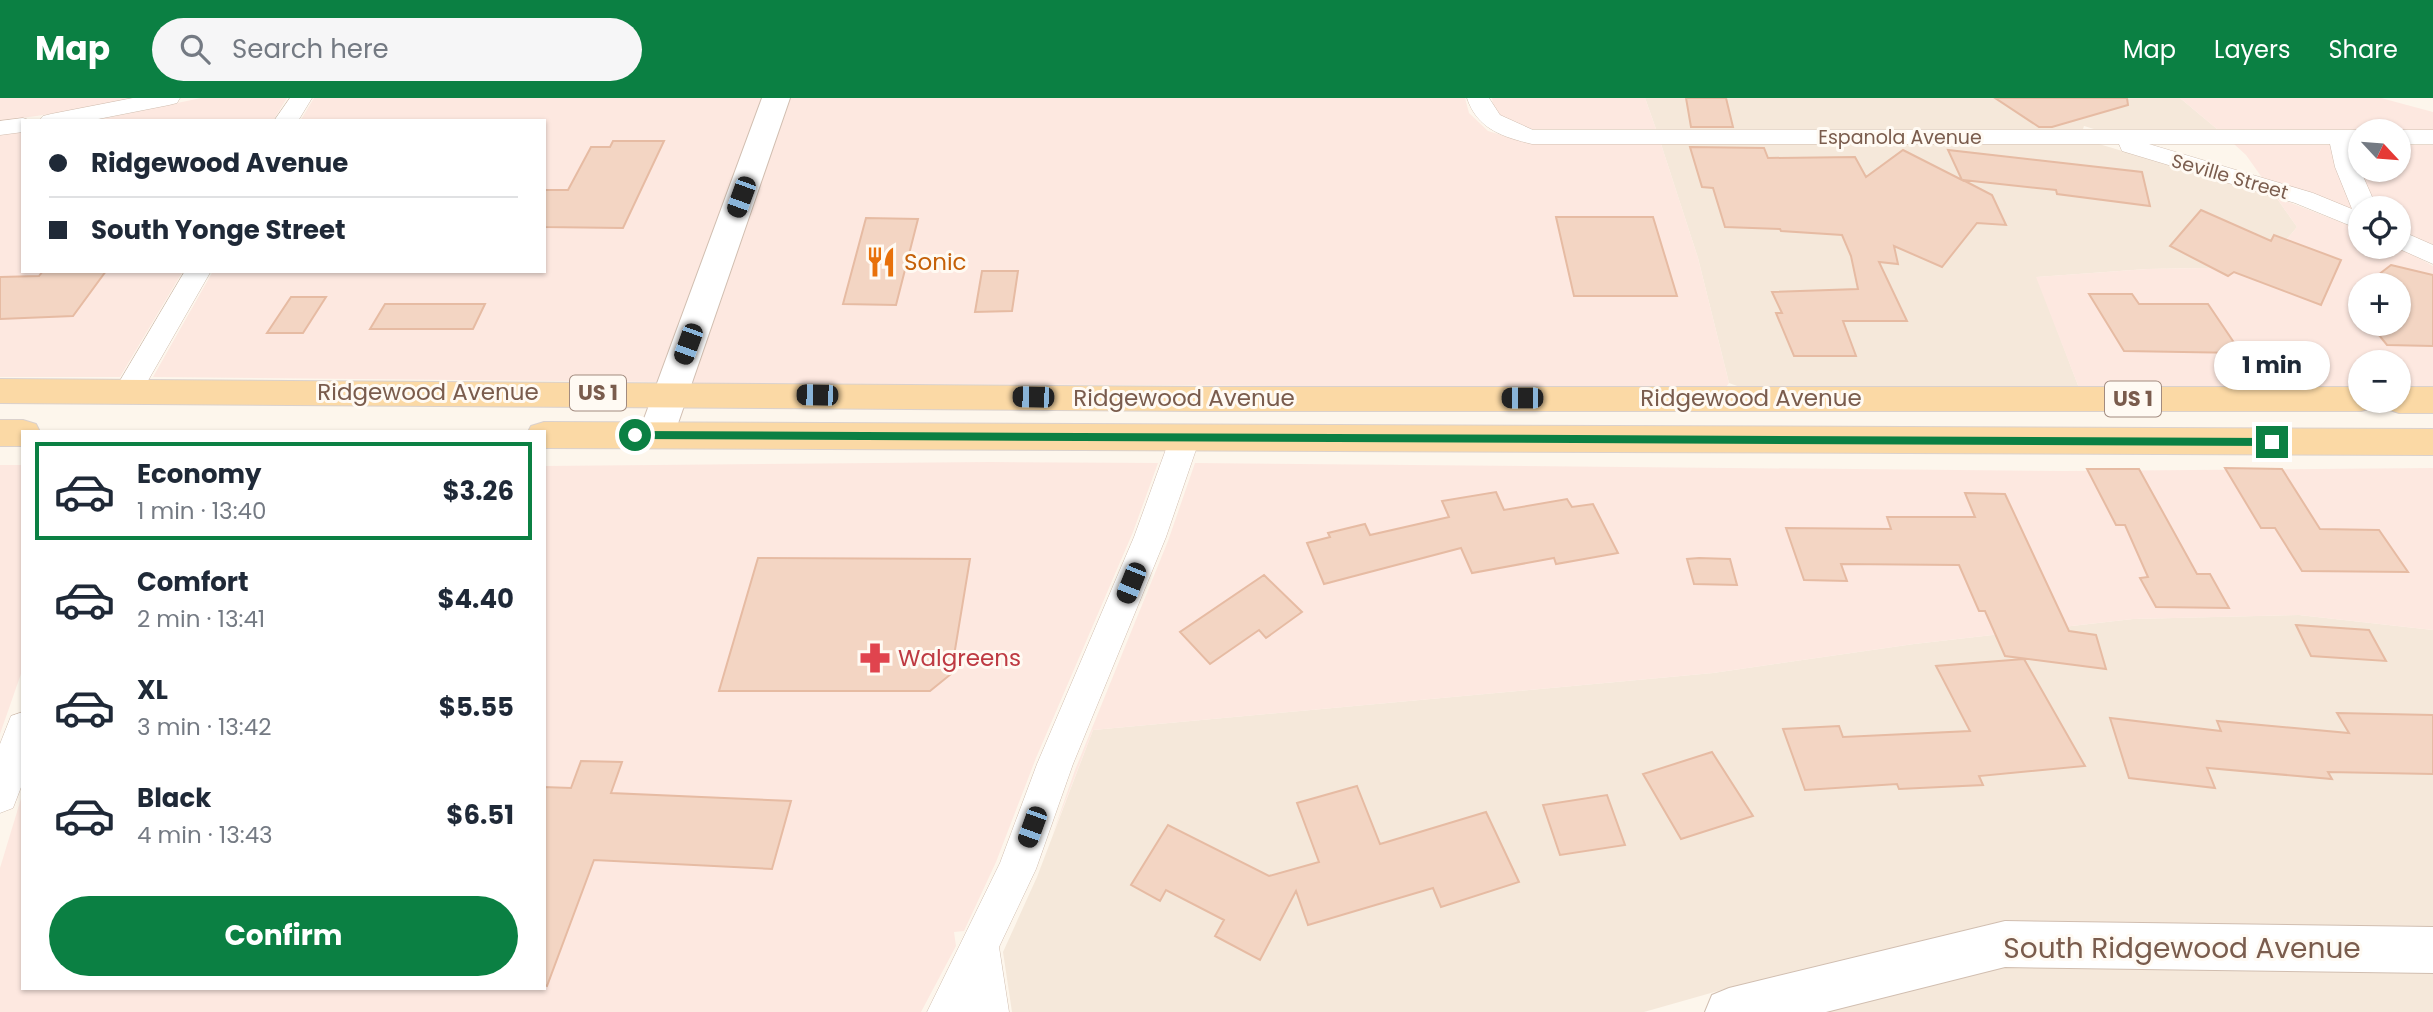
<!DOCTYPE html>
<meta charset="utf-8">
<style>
body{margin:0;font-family:Poppins,sans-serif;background:#f6f6f7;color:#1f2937;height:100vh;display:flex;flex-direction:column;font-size:26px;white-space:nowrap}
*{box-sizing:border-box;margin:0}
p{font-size:23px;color:#747a83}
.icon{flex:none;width:38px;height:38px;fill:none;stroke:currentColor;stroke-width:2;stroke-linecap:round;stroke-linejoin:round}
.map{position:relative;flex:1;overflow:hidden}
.details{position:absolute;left:21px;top:332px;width:525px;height:560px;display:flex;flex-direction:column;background:#fff;border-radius:0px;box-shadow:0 2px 5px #0004}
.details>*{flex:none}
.hud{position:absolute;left:21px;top:21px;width:525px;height:154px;border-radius:0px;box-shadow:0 2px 5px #0004;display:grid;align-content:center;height:154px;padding:0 28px;background:#fff}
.needle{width:46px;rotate:116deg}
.controls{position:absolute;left:2348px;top:21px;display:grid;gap:14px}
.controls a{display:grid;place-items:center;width:63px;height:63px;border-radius:50%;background:#fff;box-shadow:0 2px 5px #0004;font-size:35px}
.end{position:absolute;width:32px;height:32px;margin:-16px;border:9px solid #0b8043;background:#fff;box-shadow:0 0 0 4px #fff}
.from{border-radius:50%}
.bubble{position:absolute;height:49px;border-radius:24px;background:#fff;box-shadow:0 2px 5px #0004;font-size:23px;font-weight:700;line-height:49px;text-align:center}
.car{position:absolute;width:21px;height:42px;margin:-21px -10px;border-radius:9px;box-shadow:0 0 5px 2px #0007;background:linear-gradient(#222 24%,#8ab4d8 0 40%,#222 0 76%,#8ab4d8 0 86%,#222 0)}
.hud b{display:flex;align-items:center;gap:24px;height:66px;font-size:26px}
.hud b+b{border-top:2px solid #e0e1e3}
.hud i{width:18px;height:18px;background:#1f2937}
ul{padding:12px 0 0;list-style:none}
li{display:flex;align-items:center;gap:21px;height:98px;margin:0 14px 10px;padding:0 14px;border:4px solid transparent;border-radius:0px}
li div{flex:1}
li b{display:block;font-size:26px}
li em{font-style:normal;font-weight:700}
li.current{border-color:#0b8043}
li>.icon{width:63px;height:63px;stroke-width:1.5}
.cta{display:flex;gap:14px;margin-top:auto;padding:14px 28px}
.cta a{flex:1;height:80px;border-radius:42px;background:#0b8043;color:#fff;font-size:28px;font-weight:700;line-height:80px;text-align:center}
header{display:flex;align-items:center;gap:42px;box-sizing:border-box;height:98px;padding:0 35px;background:#0b8043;color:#fff}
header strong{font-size:33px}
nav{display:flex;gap:38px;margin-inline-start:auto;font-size:24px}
.search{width:490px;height:63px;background:#f6f6f7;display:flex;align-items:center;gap:18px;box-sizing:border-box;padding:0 24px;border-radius:38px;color:#747a83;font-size:26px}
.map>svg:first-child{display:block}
.residential{fill:#f5e8da}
.commercial{fill:#fde8e0;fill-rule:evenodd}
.building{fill:#f3d5c3;stroke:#e6bba3;stroke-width:2}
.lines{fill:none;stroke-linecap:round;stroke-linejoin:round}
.minor-casing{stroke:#d1beb0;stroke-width:1}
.tertiary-casing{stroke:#d1beb0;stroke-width:2}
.primary-casing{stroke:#dad1cd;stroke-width:2}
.minor{fill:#fff;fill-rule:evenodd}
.tertiary{fill:#fff;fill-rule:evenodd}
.primary{fill:#fbd9a5;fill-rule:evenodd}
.route{fill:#0b8043}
.labels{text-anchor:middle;stroke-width:6;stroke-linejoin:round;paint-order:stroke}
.far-street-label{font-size:19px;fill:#7a5c4d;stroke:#fffaf3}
.shield{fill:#fffaf3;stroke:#a28b7f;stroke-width:2}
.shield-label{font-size:21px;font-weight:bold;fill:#7a5c4d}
.food-label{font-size:23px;fill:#c56008;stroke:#fffaf3;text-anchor:start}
.street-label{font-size:23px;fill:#7a5c4d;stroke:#fffaf3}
.health-label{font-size:23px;fill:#be3a42;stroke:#fffaf3;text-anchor:start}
.near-street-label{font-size:28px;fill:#7a5c4d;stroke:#fffaf3}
</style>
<header>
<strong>Map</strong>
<div class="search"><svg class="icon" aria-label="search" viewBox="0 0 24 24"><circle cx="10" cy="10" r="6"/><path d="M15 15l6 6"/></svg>Search here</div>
<nav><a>Map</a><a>Layers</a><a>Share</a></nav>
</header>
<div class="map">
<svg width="2433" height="914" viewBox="0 0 2433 914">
<rect width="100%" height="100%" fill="#fdf6ec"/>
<!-- residential -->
<path class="residential" d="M1645,0h535l37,31h-123l-10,-3 -1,3h-427z
M1661,46h438l177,53 21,30 -33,40 -117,2 -110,8 42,111 -339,-1 -11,-4 -31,-125z
M2299,517l134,15v300l-443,-6 -258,63 -88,25h-632l-9,-60 34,-75 56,-147 620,-57 201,-29 219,-25z
M2018,866l415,6v42h-608z"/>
<!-- commercial -->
<path class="commercial" d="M0,0h136l-64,13 -72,10z
M201,0h86l-14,23h-181z
M314,0h448l-104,284 -505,-5 60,-106h331v-150h-244z
M789,0h676l4,15 19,18 40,12 133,1 37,114 31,125 -3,4h-234l-801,-4z
M1492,0h153l11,31h-124l-23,-6 -15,-13z
M2180,0h201l52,14v18l-216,-1z
M23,33v140h160l-63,106h-120v-243z
M2234,46l127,1v25h38v-25h34v102l-34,-17v-22h-38v6l-98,-35 -17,-24z
M2276,99l85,33v17h38l34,19v123h-34v-27h-38v27l-282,-1 -43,-111 111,-8 117,-2 33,-40zM2361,187h38v39h-38z
M990,364l168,1 -25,69 -97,226 -40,104 -32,69 -10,1 2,14 -35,66h-921v-144l23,-76v197h521v-523z
M1195,365l870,8 368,-3v162l-134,-15 -166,4 -219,25 -201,29 -620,57 -41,106 23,-66 93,-229z
M0,367h23v203l-23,66z"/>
<!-- building -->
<path class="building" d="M1686,0h40l7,29h-42z
M1995,0h132l1,7 -76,22h-13z
M613,43h51l-41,87 -79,-1v-37h24l23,-43h19z
M1690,49l74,1 4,10 87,-1 11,20 37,-27 59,30 -14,-30 194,22 8,34 -93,-12 -1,-4 -93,-10 29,15 14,30 -29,-2 -35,44 -48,-21 4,18 -19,-2 28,59h-64l13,35h-62l-18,-43h6l-10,-21 86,-3 -7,-33 -9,-21 -61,-4 -1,-2 -55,-2 -12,-39 -11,-1z
M2201,112l70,31 3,-6 67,25 -20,45 -87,-33 -6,4 -58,-30z
M1556,119h97l24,79h-103z
M866,120l52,1 -22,86 -53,-1z
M2391,167l42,10v71l-46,-1 -17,-21h29v-39h-34z
M43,173h63l-33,45 -73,3v-42l39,-1z
M982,173h36l-6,40 -37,1z
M2089,196h43l7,10h69l33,49 -117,-2z
M291,199h35l-23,36h-36z
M385,206h100l-12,25h-103z
M2225,370l57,1 38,60 59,1 29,42 -106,-1 -27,-43h-14z
M2087,371h52l58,105h13l19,34 -73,-1 -16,-29 8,-1 -23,-52h-9z
M1496,394l8,18 63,-11 5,8 21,-3 25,49 -62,11 -2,-6 -82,15 -11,-25 -137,36 -17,-41 23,-6 -2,-4 37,-9 5,11 79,-18 -7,-16z
M1965,395l40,1 64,137 27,4 10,34 -101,-13 -20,-45h-6l-20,-46 -118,-1 6,17 -43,-1 -18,-52 105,1 -4,-12h88z
M758,460l212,1 -19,115 -21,17h-211z
M1699,460l31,1 7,26 -43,-1 -7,-25z
M1264,477l38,37 -36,26 -7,-8 -49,34 -30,-32z
M2296,527l73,5 17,31 -75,-5z
M2024,561l61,107 -106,10 4,9 -84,4 -2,-5 -92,6 -22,-61 56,-3 4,11 127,-6 -34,-65z
M2337,615l96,2v59l-105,-2 4,7 -125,-11 8,20 -86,-10 -19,-60 111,13 -4,-10 132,12z
M1712,654l41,64 -72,23 -38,-65z
M581,663l41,1 -11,31 180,8 -19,68 -178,-9 -47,126 -3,-1v-198l27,1z
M1357,688l23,58 106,-32 33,70 -78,25 -8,-19 -125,37 -12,-34 -36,69 -45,-24 9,-16 -58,-30 -6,11 -29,-16 37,-60 101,51 50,-14 -22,-59z
M1607,697l18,50 -65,10 -17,-50z"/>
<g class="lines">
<!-- minor casing -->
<g class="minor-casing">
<path id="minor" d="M133,0h47l-3,5 -8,2 -81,16h-49l4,-5 8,-2z
M290,0h22l-14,23h-24z
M1467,0h22l11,17 33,15h828l5,1h-5v13h-7l5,23 18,41h-16v22l-66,-27 -173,-52 -3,-7h-587c-29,-7 -55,-15 -65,-46zM2149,46h181l5,23 17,42 -39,-16z
M23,20l9,3h-9v11l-23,3v-14z
M2399,32h34v14h-34v-13h-5z
M2399,132l34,15v19l-38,-17h4z
M185,173h26l-73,127 -10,3 -10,-3 -4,-7z
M1185,329l10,3 5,8 -34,99 -93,227 -37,105 -37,78 10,65h-82l73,-149 37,-99 97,-227 36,-99 5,-8z
M23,614v70l-10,26 -13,5v-69l11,-28z"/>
</g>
<!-- tertiary casing -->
<g class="tertiary-casing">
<path id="tertiary" d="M762,0h28l-116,337 -5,9 -13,4 -13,-4 -5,-9z
M2005,823l428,6v46l-428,-6 -179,45h-121l7,-17 17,-7z"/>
</g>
<!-- primary casing -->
<g class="primary-casing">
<path id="primary" d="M0,281l1195,8h1166v14h16l-4,7 -12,3h-1166l-1195,-8z
M2399,289h34v26h-34l-12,-4 -5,-8h17z
M0,322h23l13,4 4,8h-17v14h-23z
M544,324l1889,7v26l-1889,-7v-16h-16l3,-6z"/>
</g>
<!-- minor -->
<use href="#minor" class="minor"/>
<!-- tertiary -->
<use href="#tertiary" class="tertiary"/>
<!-- primary -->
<use href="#primary" class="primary"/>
</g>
<!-- route -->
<path class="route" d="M635,333l1637,7 5,4 -5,4 -1637,-7 -5,-4z"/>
<!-- icons -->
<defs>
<g id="restaurant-bare" transform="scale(2.415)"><path d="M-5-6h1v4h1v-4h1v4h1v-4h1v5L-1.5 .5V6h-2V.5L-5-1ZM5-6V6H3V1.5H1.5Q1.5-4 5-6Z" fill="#e8710a" stroke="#fffaf3" stroke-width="2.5" paint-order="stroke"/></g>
<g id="pharmacy-bare" transform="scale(2.415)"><path d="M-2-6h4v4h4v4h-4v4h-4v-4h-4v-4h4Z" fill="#e0444e" stroke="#fffaf3" stroke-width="2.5" paint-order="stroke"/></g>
</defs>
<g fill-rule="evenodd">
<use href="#restaurant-bare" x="881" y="164"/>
<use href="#pharmacy-bare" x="875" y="560"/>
</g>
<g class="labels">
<!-- far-street labels -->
<g class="far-street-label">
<text x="1900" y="46">Espanola Avenue</text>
<text transform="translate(2230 78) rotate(16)" y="7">Seville Street</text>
</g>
<!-- shield labels -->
<g class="shield">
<rect x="570" y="277.5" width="56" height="35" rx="5"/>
<rect x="2105" y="283.5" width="56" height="35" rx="5"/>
</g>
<g class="shield-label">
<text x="598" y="302">US 1</text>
<text x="2133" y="308">US 1</text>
</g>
<!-- food labels -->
<g class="food-label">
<text x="904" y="172">Sonic</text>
</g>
<!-- street labels -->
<g class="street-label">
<text x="428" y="302">Ridgewood Avenue</text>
<text x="1184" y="308">Ridgewood Avenue</text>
<text x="1751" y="308">Ridgewood Avenue</text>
</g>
<!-- health labels -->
<g class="health-label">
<text x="898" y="568">Walgreens</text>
</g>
<!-- near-street labels -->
<g class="near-street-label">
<text x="2182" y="860">South Ridgewood Avenue</text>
</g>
</g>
</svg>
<div class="controls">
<a><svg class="needle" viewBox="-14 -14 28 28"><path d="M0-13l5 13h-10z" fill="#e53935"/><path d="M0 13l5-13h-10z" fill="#747a83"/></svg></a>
<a><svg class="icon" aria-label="locate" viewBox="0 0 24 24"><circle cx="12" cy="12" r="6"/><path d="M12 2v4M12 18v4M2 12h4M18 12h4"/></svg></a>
<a>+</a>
<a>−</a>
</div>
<i class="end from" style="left:635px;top:337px"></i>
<i class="end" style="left:2272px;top:344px"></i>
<div class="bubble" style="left:2214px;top:243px;width:116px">1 min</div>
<i class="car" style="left:741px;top:99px;rotate:200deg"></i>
<i class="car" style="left:688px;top:246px;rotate:200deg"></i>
<i class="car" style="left:817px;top:297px;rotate:271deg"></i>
<i class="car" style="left:1033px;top:299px;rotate:271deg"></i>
<i class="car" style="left:1522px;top:300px;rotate:270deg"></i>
<i class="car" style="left:1131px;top:485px;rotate:202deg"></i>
<i class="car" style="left:1032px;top:729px;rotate:200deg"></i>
<div class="hud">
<b><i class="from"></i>Ridgewood Avenue</b>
<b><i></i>South Yonge Street</b>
</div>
<section class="details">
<ul>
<li class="current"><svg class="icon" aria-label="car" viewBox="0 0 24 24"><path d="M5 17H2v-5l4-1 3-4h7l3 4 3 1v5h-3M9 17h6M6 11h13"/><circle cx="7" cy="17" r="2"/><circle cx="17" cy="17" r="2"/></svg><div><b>Economy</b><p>1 min · 13:40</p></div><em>$3.26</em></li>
<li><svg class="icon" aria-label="car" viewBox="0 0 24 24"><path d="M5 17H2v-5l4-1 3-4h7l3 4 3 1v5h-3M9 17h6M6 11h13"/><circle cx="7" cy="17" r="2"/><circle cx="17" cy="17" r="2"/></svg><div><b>Comfort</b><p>2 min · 13:41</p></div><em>$4.40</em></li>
<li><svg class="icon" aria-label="car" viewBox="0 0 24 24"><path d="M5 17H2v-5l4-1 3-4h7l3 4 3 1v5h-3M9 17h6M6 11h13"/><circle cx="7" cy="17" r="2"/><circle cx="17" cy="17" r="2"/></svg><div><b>XL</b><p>3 min · 13:42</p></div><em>$5.55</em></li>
<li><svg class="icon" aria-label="car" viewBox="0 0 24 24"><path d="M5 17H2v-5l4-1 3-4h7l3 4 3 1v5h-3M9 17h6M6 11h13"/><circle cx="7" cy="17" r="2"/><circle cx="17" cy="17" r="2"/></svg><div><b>Black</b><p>4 min · 13:43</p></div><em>$6.51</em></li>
</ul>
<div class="cta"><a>Confirm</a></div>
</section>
</div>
